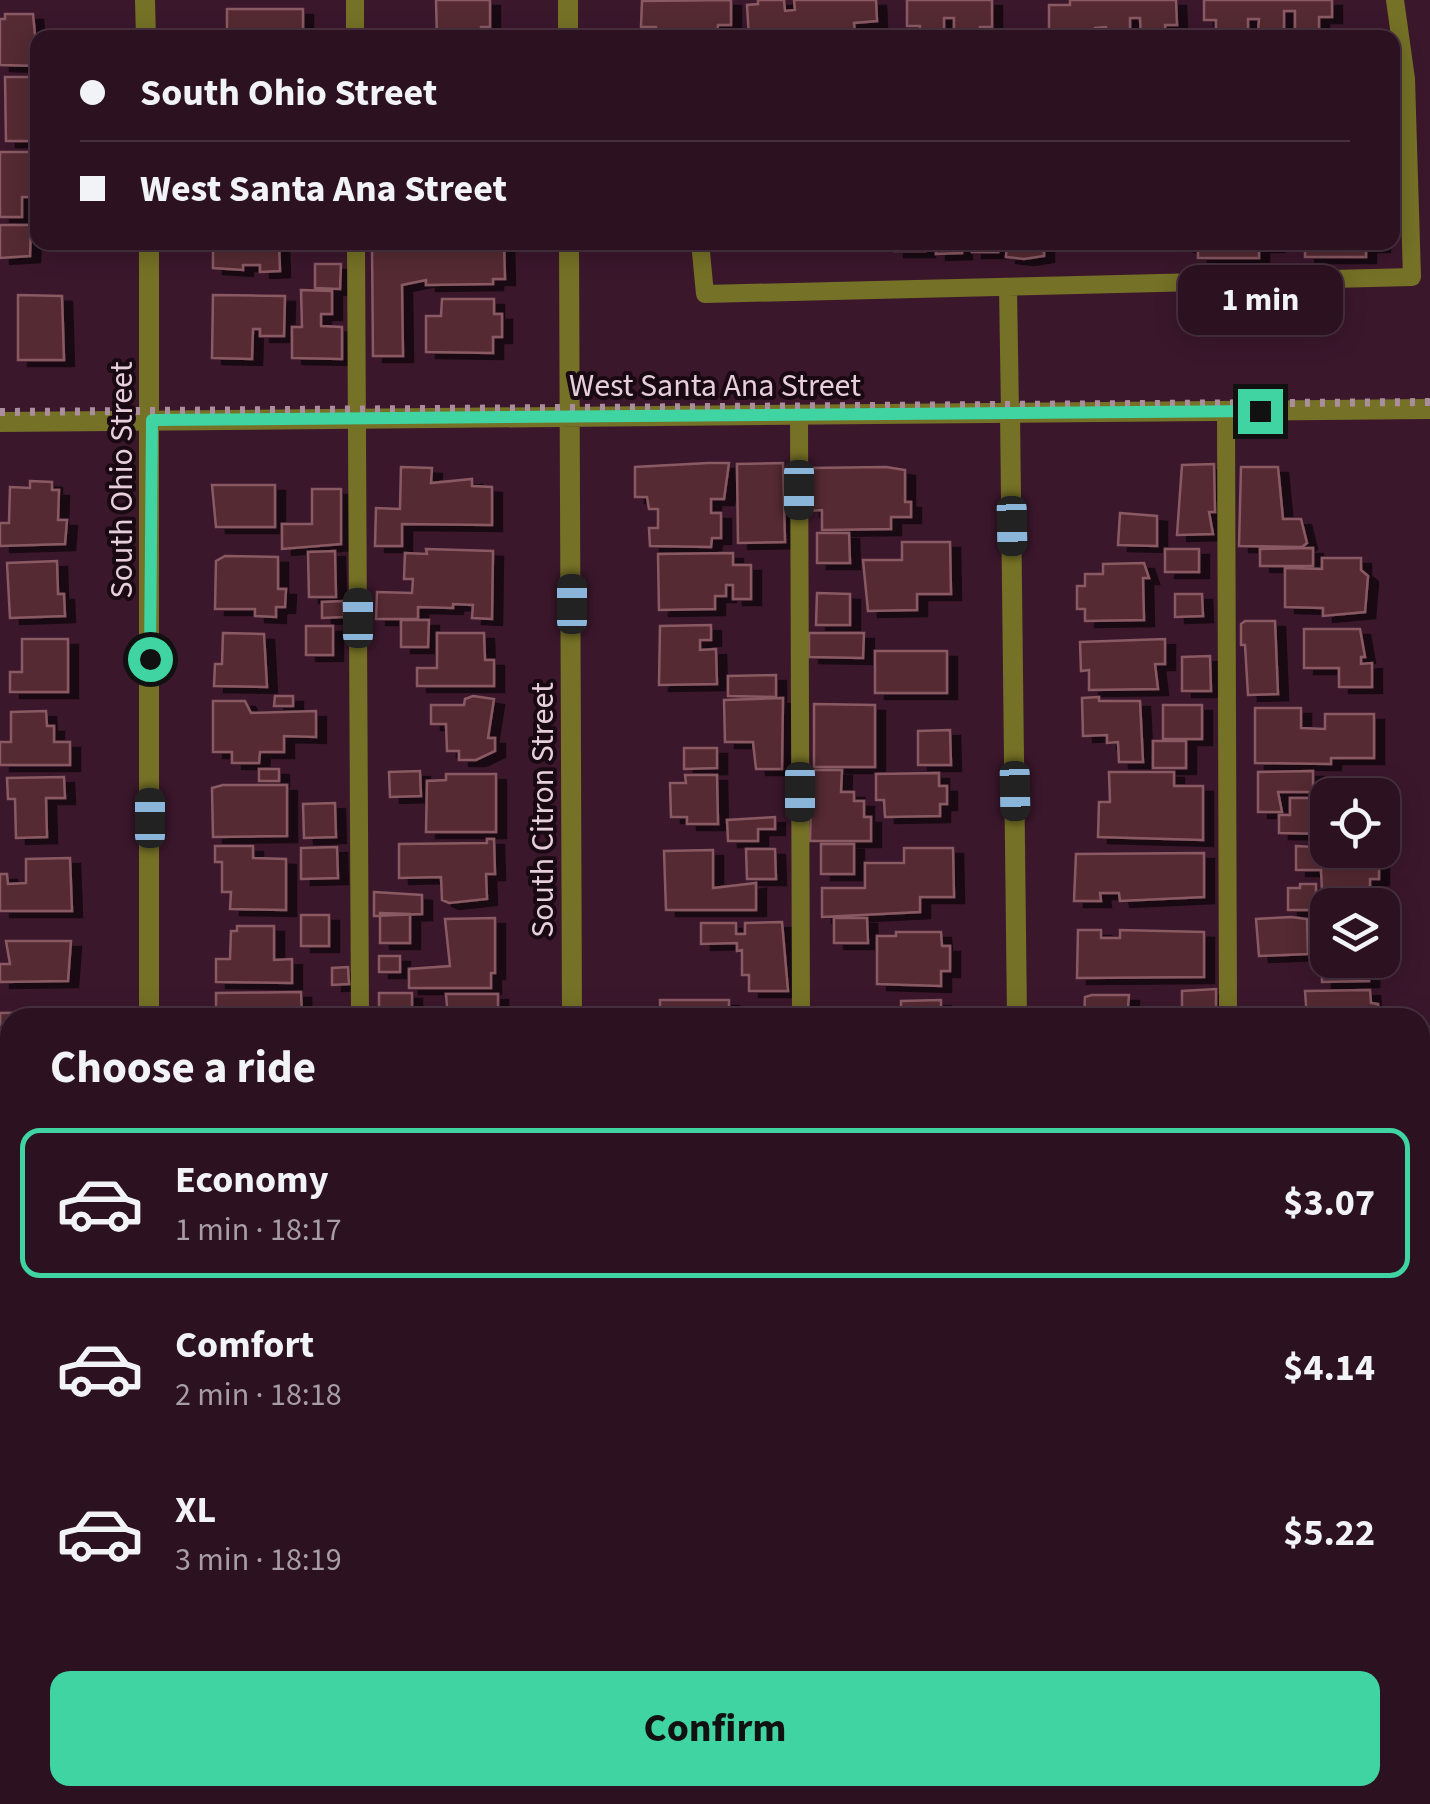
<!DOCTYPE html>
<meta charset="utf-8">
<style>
body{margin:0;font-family:"Source Sans 3",sans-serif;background:#341a2a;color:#f1f3f6;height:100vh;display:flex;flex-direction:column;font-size:38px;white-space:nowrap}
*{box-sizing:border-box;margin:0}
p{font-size:32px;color:#a69da5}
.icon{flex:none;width:55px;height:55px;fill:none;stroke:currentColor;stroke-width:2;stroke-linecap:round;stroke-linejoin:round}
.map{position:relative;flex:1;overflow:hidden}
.sheet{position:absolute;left:0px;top:1008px;width:1430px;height:798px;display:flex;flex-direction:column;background:#2c1121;border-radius:30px 30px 0 0;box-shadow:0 5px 25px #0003,0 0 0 2px #48313f}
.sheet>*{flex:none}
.guide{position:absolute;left:30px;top:30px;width:1370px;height:220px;border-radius:20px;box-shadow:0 5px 25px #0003,0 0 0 2px #48313f;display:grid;align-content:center;height:220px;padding:0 50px;background:#2c1121}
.buttons{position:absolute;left:1310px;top:778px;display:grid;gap:20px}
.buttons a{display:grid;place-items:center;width:90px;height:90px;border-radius:20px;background:#2c1121;box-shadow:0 5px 25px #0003,0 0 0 2px #48313f;font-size:50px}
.end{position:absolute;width:45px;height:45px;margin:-22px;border:12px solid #3fd4a2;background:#111;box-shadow:0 0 0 5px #111}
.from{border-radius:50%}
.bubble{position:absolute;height:70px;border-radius:20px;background:#2c1121;box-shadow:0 5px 25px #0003,0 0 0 2px #48313f;font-size:32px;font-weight:700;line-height:70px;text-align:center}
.car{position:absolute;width:30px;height:60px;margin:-30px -15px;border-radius:12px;box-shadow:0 0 8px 2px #0007;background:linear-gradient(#222 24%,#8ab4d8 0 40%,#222 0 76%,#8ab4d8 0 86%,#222 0)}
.guide b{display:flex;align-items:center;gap:35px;height:95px;font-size:38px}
.guide b+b{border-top:2px solid #48313f}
.guide i{width:25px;height:25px;background:#f1f3f6}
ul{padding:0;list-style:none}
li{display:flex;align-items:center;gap:30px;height:150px;margin:0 20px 15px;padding:0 30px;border:5px solid transparent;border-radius:20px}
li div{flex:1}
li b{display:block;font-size:38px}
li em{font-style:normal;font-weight:700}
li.current{border-color:#3fd4a2}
li>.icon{width:90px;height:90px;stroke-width:1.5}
h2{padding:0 50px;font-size:45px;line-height:120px}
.cta{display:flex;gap:20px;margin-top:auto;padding:20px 50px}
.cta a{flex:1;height:115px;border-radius:20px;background:#3fd4a2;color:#111;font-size:40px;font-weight:700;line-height:115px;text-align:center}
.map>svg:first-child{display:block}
.building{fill:#542933;stroke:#8a5a64;stroke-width:2.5;filter:url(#shadow)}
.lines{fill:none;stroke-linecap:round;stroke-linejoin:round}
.service{stroke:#757126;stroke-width:18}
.minor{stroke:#757126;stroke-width:20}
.tertiary{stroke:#757126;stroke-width:20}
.rail{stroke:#ab8e9e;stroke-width:8;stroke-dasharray:5 10;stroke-linecap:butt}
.route{stroke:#3fd4a2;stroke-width:12}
.labels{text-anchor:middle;stroke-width:8;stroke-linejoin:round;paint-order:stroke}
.street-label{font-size:32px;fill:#e7cedb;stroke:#190912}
</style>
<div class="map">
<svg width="1430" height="1804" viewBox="0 0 1430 1804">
<defs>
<filter id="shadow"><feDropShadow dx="10" dy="6" stdDeviation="0" flood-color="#0009"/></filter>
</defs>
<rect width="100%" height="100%" fill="#3b172c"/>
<!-- building -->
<path class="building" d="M436,0h54v27h-9v11h-44z
M731,0v25h-13l-1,11 12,2h-84l11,-1v-10h-15l1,-26z
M758,0h26l1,11 10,-1 -1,-10h82l1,21 -23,2 1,11 23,-2 1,6h-130l-2,-33 11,-1z
M907,0h85v27h-12v11h-26v-20h-10v20h-24v-12h-13z
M1070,0h106l1,25h-12l1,13h-25l-1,-20h-10v20h-24v-11l-11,1v10h-31l-1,-8h-14v-25h21z
M1204,0h128v17h-13v16l-24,-1v-21h-11v21h-26l1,-13h-11v12h-32v-11h-12z
M227,9h76v29h-86v-6h10z
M5,14h28l5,52 -38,-1v-46h5z
M5,77h33v64h-32z
M0,152h38v45h-16v20h-22z
M0,225h31l-1,31 -30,2z
M213,242h66l1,29 -20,1v-7h-17v5l-30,-2z
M420,242h84l1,37h-12v5l-67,1v-5l-24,5 1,71h-30l-1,-111 48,2z
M894,242h31v9h-31z
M936,242h25l1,11 -26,1z
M972,242h25l1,10h-26z
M1007,242h50v1h-13v13l-20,3 -18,-2z
M1184,242h90v4h-15v12h-61v-12h-14z
M1291,242h89v4h-14v11h-61v-12z
M315,264h26l-1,25 -25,-1z
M301,290l31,1v23h-11v12l21,1v32l-50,-1v-31h10z
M18,295l44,1 2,64h-46z
M213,295l72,1 -1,40h-24v-7h-7l-1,30 -40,-1z
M442,299h52v15h8v23h-9v16l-67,-1v-36h15z
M708,463h21l-5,36h-13v14h10v25h-9l-1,9 -61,-1 -1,-18h9v-19h-9l-2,-12h-12v-30z
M783,463l2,79 -47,1 -1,-79z
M1214,464l1,48h-6l4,22 -36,1 5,-70z
M401,467l31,1 -1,15 41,-4v7l20,1v38l-90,-1v22h-27l1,-38 24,1z
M886,467l19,3v32h6v15h-20v12l-69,1v-20l-12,1v-43z
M1241,467h37l5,52h18l6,24 -5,4 -63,-1z
M30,481l22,1v8h7l-1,30h9l-2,24 -65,2v-23h9l1,-36 20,1z
M212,485h63v42h-59z
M312,489h29v55l-59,5v-25h30z
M1120,513l37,3v30l-39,-1z
M817,533h32l1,30h-33z
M902,542h48l1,52h-34v16l-49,1 -5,-51h39z
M1313,548v18h-53v-17z
M426,549l67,2 -1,68 -20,-1 1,-13 -20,-1v4l-35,-1v12h-42l1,-27 35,1 1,-14h-9l1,-26 22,1z
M1165,549h34v23h-34z
M335,551l1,46h-27l-1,-45z
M733,553v12h18v34h-18v-14h-7v11h-11v13l-56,1 -1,-56z
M225,556l53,1v32h8l-1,18h-9v10l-21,-1v-7h-40l1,-48z
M1322,558h39v12l7,6 -3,36 -42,4v-8l-38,-1v-39l37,1z
M57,561l1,33h6l1,22 -55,2 -3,-55z
M1144,563l5,15h-6l1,42 -59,1v-12h-8v-23h8v-12h18v-10z
M817,593l33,1v31h-34z
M1175,594h27l1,22 -28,1z
M343,601l1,16 -22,1v-16z
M401,620h28l-1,27h-27z
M1245,621h30l3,73 -30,1 -3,-50h-4v-21z
M711,625v15h-11v10l16,-1 1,35 -58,1 1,-59z
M306,626h27v29h-27z
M1304,629h56l5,28h-4v7l11,-1v24h-33v-19h-35z
M223,633l41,1 3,53 -53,-1 1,-22h7z
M437,633h47l1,27h9v26h-77v-18h20z
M809,633h55l-1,25 -54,-1z
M22,639h46v53h-58v-20h12z
M1165,639v25h-10l3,25 -69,1v-20l-8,1 -1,-29z
M875,651h72v42h-72z
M1210,656l1,35h-29v-34z
M776,675v22l-48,-1v-20z
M275,696h18v10h-19z
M473,696l21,3 -6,39h7v13l-19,9h-17v-9h-12l-1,-27h-15v-19h33l1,-6z
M1099,697v4h41l3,61h-24l-1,-20 -11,1v-8l-24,1 -1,-38z
M783,698l-1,71h-26l-3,-27h-28l-1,-42z
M213,701h32l6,12 65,-2v26l-32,-1v16h-24l-1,11h-27v-11h-19z
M814,704l61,1v62h-61z
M1163,705h39v34h-39z
M1255,708h46v20l24,1v-15h49v44h-43v6l-76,-1z
M46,711l1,15h7v16h16v23h-70v-23h11v-30z
M950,730l1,35h-33v-34z
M1153,741h33v27h-33z
M684,748h33v20l-33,1z
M259,769h20v12h-20z
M812,770h30l-1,22h13v9h10v16h7v24h-61z
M420,771l1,25 -31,1 -1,-25z
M1313,771v21h-35l4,20h-24v-40z
M1109,772h65v14h29v54l-105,-3 1,-35h11z
M939,773v13h8v18h-7v12l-55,1 -1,-17h-8v-26z
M446,774h50v58h-70l1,-51 19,-1z
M685,775h32l1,49h-31v-7h-16l-1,-34h16z
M64,777l1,21h-19l1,39 -31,1 -1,-39h-7l-1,-21z
M223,785h64v51l-74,1 -1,-49z
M1323,788h22v5l25,2h-42v39l-49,-1v-18h11v-17h26v8h7z
M335,803l1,34 -32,1 -1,-34z
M775,817v12h-17v12h-30l-1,-21z
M487,839h7l1,35h-9l1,25 -38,4 -7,-3 -1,-23 -42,1v-34l88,-1z
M821,844h33v30h-33z
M215,846h38v12l33,1v51l-56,-1 1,-17h-9v-30h-7z
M1296,846l74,4v7h9v22h-9v12h-48l-1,-21h-25z
M337,847l1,31 -37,1v-31z
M904,848h49l1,49h-34v15l-98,5v-29h43v-25h39z
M746,849h29l1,30h-29z
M713,850v38l43,-5v27h-90l-2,-59z
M1204,853v44l-84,4 -1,-8h-19l1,8h-27l2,-47z
M70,858l2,53h-72v-37h7l1,10 18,-1v-24z
M1300,884h16v26h-28v-22h12z
M374,892l48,3v19l-48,2z
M380,913l30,1v29h-30z
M301,915h28v31h-28z
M1291,917l16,2 1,35 -49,2 -3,-37z
M495,918v55h-4v15h-82v-19l41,-3 -5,-47z
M834,918h33l1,25h-34z
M1321,920h7v40h42l-1,21 -47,1z
M782,922l6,69h-39v-16h-7v-25l-5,1v-8l-36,1v-21h35v11h9v-11z
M237,926h37v34l18,-1v24l-76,-1v-23h14l1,-28h6z
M1078,930h23v8h19v-8l84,2v45l-127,1z
M896,932h45l1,14h8v25h-9v15l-64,-2v-48h19z
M6,941h65l-3,40 -68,1v-18h10z
M379,956h21v16h-21z
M348,967l1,17 -17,1v-17z
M1216,989v29l-34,-5v-22z
M1370,990l1,13 7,1 1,14h-72l-2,-27z
M301,992l1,26 -86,-1v-24z
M379,993h33v25h-33z
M446,994h52v24h-50z
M1092,995h37l-1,12 9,11h-53l1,-21z
M660,1000h69v18h-79v-5h10z
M941,1000v14l8,4h-48v-17z
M69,1012v6h-59v38h-9l-1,-43z
M0,1101h10v32h-10z
M0,1293h10v45l-3,-19 -7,1z
M0,1510h10v66l-10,-3z
M0,1708h10v36h-10z
M0,1763h10v32h66v9h-76z
M223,1795h108v9h-108z
M421,1795h86v9h-86z
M786,1795v9h-123v-8l11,-1z
M841,1795h102v9h-102z
M1096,1795h90v9h-90z
M1272,1795h103v9h-102z"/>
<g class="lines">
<!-- service -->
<path class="service" d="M355,0v38
M356,242l4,776
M700,242l5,52 707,-17 -6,-198 -11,-79
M1008,287l2,126
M1226,411l2,607
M799,415l2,603
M365,1795v9
M804,1795v9
M1233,1795v9"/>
<!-- minor -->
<path class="minor" d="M145,0l1,38
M1010,413l7,605
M149,1018v-776
M1420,1622h10
M0,1634h10
M146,1795v9
M1025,1795v9"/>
<!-- tertiary -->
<path class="tertiary" d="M568,0v38
M569,242l3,776
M0,422l1430,-13
M575,1795l1,9"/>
<!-- rail -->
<path class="rail" d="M0,412l1430,-10"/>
</g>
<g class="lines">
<!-- route -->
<path class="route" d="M150,659l2,-239 1108,-9"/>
</g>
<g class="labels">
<!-- street labels -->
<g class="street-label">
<text x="715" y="396">West Santa Ana Street</text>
<text transform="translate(121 480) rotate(-90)" y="11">South Ohio Street</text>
<text transform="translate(542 810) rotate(-90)" y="11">South Citron Street</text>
</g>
</g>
</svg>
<div class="buttons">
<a><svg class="icon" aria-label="locate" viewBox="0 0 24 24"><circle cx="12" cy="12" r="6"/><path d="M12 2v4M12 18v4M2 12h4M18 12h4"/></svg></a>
<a><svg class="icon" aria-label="layers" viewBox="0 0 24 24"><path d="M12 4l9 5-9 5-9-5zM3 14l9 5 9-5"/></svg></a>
</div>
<i class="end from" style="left:150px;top:659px"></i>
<i class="end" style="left:1260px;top:411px"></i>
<div class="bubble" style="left:1178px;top:265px;width:165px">1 min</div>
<i class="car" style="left:799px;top:490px;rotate:180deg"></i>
<i class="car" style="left:1012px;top:526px;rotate:179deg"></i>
<i class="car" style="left:572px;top:604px;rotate:0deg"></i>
<i class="car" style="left:358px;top:618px;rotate:0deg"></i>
<i class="car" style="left:1015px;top:791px;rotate:179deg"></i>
<i class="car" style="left:800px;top:792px;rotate:180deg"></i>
<i class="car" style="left:150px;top:818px;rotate:0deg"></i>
<div class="guide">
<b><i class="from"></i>South Ohio Street</b>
<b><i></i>West Santa Ana Street</b>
</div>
<section class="sheet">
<h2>Choose a ride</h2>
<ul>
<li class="current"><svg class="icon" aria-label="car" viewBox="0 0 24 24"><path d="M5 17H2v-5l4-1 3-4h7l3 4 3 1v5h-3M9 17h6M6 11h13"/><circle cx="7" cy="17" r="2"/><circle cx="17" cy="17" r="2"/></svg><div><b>Economy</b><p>1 min · 18:17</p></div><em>$3.07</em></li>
<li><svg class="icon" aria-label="car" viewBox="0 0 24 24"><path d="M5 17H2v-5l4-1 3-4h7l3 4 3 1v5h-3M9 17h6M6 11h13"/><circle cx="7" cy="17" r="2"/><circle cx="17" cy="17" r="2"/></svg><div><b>Comfort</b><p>2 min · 18:18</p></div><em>$4.14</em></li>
<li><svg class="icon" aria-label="car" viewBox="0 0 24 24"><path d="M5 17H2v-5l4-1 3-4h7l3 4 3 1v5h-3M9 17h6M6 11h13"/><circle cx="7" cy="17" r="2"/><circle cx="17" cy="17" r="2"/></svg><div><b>XL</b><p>3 min · 18:19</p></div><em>$5.22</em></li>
</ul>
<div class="cta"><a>Confirm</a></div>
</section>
</div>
